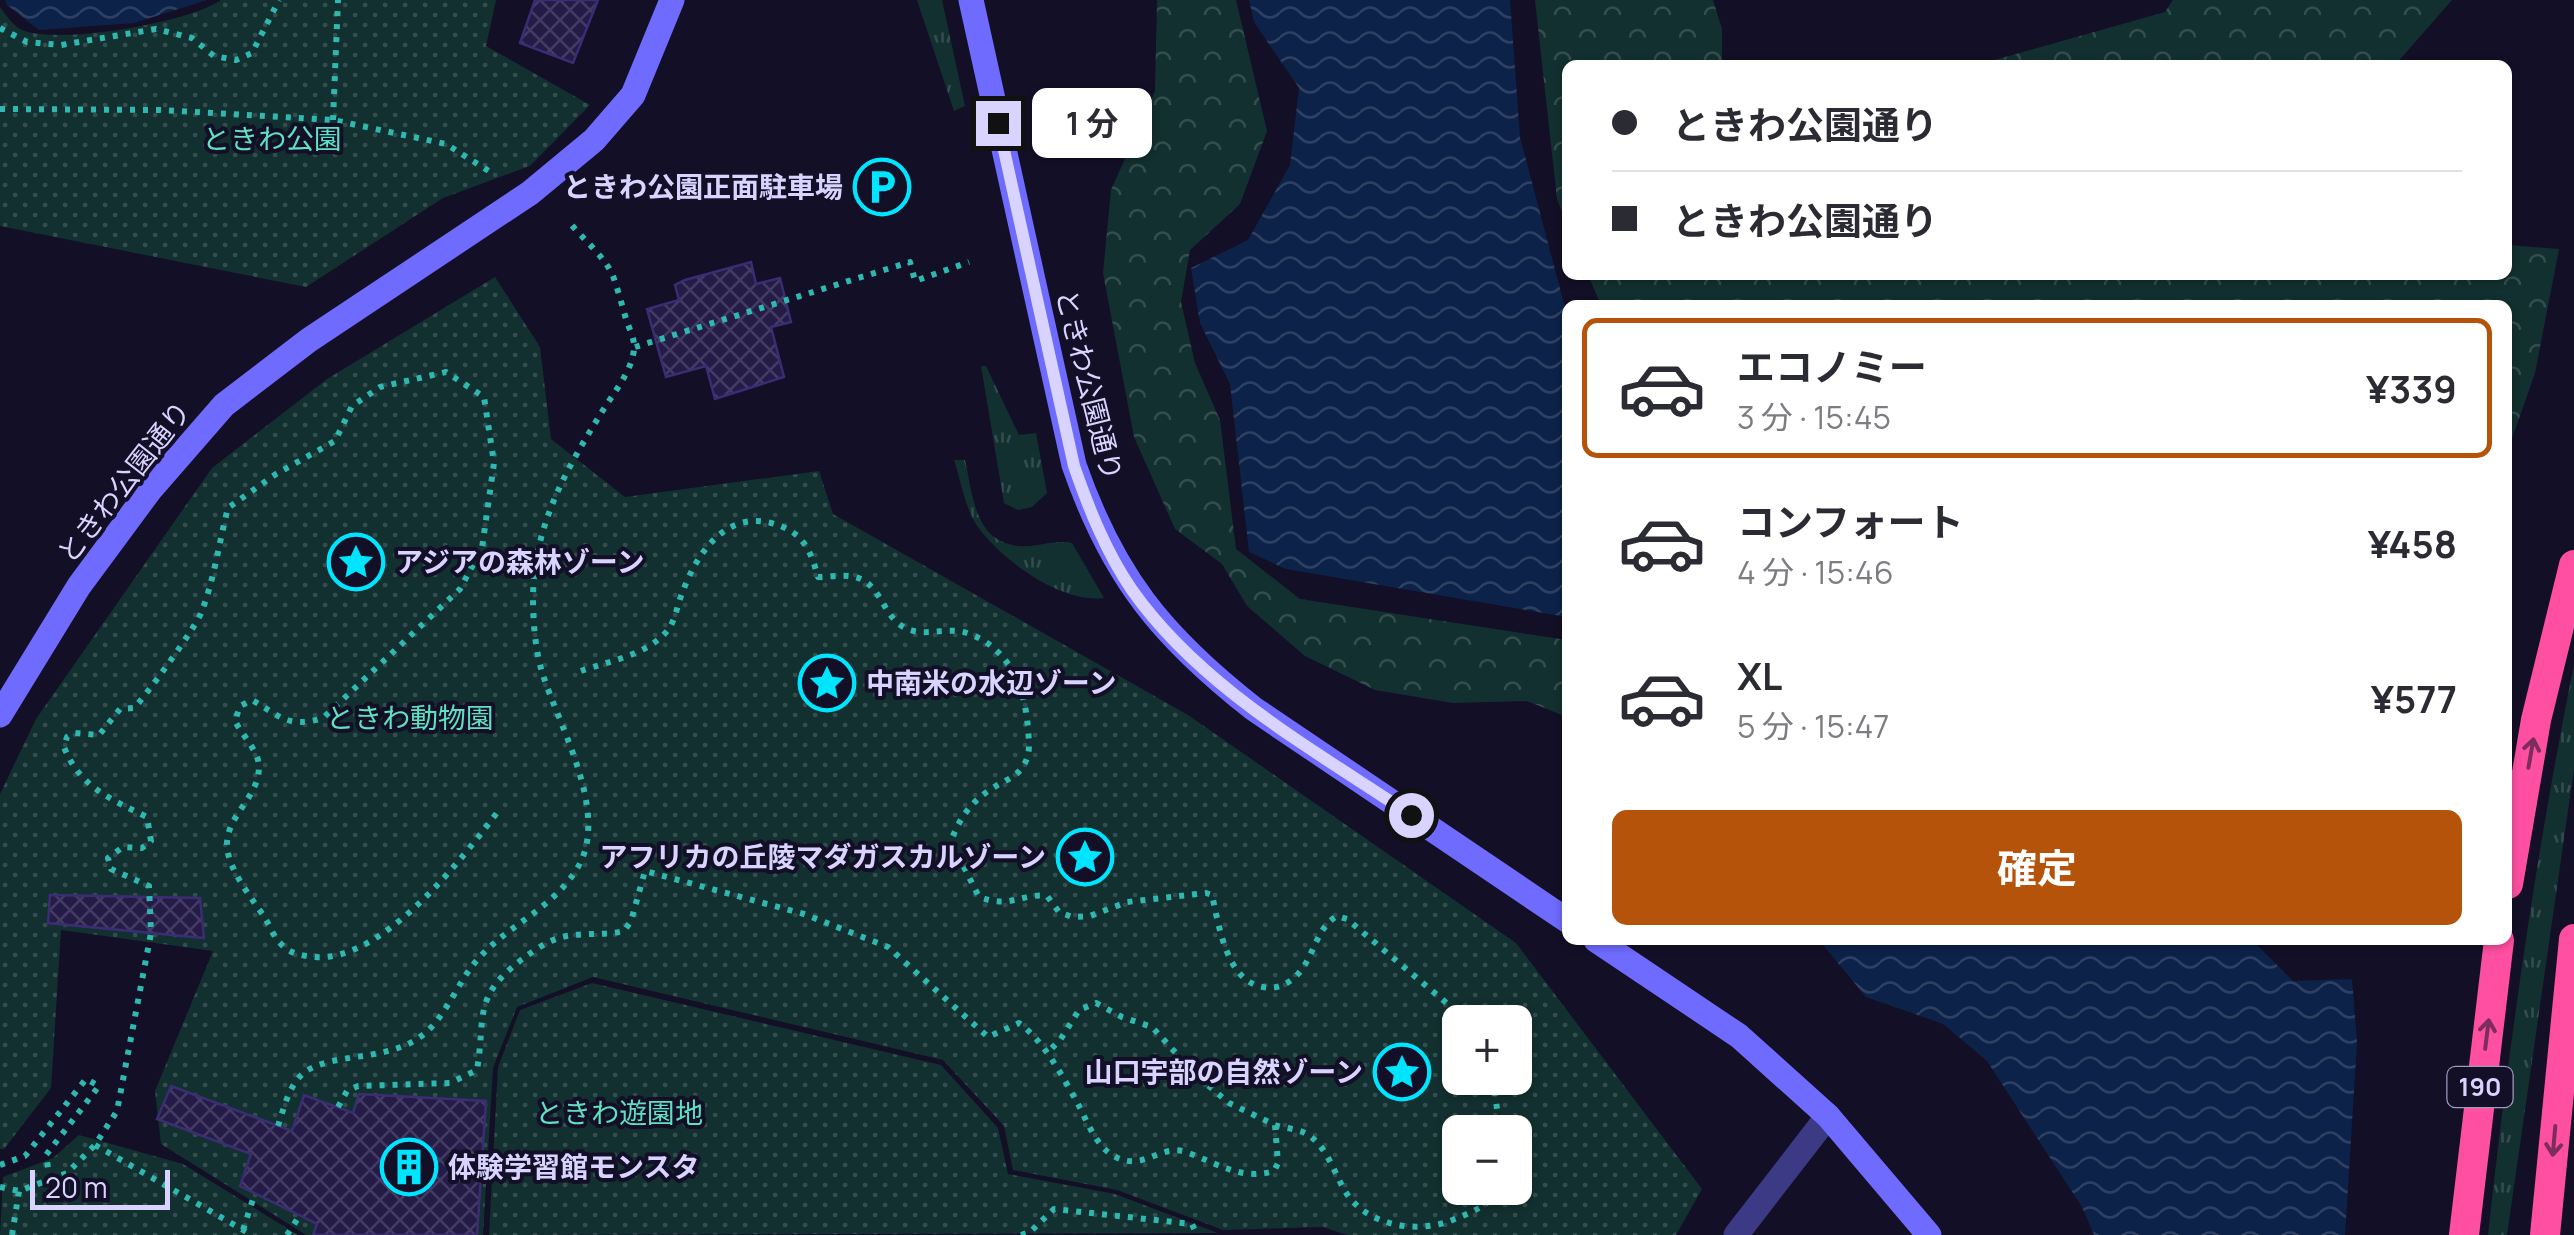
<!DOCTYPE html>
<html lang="ja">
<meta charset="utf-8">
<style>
body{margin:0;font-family:Manrope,"Noto Sans JP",sans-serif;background:#f2f2f3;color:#2b2b33;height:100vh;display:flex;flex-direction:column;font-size:38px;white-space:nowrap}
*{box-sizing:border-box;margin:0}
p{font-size:32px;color:#7c7c81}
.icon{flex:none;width:55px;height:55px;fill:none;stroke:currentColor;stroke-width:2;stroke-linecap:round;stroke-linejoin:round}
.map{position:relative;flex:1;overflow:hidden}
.sheet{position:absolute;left:1562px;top:300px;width:950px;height:645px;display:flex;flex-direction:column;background:#fff;border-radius:15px;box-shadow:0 2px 8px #0004}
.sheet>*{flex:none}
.banner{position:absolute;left:1562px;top:60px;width:950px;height:220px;border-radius:15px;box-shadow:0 2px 8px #0004;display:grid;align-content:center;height:220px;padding:0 50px;background:#fff}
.fabs{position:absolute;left:1442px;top:1005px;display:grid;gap:20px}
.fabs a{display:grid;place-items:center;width:90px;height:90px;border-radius:15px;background:#fff;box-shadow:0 2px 8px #0004;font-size:50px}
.scale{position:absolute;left:30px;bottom:25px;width:140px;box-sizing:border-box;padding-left:10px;border:5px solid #d9d4ff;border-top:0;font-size:28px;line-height:35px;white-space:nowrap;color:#d9d4ff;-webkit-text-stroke:8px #130f26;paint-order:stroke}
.end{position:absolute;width:45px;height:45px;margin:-22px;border:12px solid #d9d4ff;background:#111;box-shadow:0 0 0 5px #111}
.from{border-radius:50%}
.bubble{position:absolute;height:70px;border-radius:15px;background:#fff;box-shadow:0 2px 8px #0004;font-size:32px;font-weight:700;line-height:70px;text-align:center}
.banner b{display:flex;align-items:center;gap:35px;height:95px;font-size:38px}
.banner b+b{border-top:2px solid #e1e1e2}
.banner i{width:25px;height:25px;background:#2b2b33}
ul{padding:18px 0 0;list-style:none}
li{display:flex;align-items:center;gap:30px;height:140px;margin:0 20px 15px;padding:0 30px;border:5px solid transparent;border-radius:15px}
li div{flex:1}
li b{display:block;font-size:38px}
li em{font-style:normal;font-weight:700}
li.on{border-color:#b45309}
li>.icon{width:90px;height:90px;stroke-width:1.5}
.cta{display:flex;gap:20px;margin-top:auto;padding:20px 50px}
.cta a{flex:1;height:115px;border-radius:15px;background:#b45309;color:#fff;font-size:40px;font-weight:700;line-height:115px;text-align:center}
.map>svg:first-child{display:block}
.grass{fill:url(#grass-tufts)}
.forest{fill:url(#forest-crowns)}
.park{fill:url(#park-dots);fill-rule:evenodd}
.water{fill:url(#water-waves)}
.building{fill:url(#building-cross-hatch);stroke:#3b2d73;stroke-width:2.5}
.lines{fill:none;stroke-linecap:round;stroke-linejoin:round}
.path{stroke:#2fb8b0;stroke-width:6;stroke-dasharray:5 8;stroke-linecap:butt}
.street{stroke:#3d3a85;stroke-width:25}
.secondary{stroke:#6f6bff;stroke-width:25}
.highway{stroke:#ff4fa3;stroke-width:30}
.oneway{stroke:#7d2c5e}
.route{stroke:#d9d4ff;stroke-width:12}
.labels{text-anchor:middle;stroke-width:8;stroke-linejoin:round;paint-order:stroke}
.shield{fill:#130f26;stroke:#9e99be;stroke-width:2.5}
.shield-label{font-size:25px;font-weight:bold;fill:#d9d4ff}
.park-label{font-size:28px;fill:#5fe0c0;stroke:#130f26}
.poi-label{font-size:28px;font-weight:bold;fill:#d9d4ff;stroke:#130f26;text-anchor:end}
.street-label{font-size:28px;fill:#d9d4ff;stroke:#130f26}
</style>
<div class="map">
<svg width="2574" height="1235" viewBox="0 0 2574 1235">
<defs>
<pattern id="grass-tufts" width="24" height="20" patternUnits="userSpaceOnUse" patternTransform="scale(2.5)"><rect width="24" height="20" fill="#12302f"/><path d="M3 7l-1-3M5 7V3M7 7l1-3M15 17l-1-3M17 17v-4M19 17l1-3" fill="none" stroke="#344d4e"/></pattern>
<pattern id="forest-crowns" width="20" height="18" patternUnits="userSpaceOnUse" patternTransform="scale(2.5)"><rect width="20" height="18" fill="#12302f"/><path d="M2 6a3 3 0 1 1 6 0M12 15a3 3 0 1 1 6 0" fill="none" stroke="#344d4e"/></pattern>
<pattern id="park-dots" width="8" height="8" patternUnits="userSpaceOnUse" patternTransform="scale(2.5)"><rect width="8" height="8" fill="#12302f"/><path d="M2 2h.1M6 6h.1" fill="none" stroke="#344d4e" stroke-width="1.8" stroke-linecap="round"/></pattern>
<pattern id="water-waves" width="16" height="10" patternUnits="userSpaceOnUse" patternTransform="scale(2.5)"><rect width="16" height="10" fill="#0c2248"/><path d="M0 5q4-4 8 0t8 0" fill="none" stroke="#2f4163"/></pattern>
<pattern id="building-cross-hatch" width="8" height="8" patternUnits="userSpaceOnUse" patternTransform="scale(2.5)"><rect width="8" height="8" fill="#241b47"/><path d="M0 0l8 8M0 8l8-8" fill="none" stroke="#433b63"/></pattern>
</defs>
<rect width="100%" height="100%" fill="#130f26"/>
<!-- grass -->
<path class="grass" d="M917,0h25l23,106 -11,5z
M981,366h5l33,69 17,-2 11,60 -15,14 -14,3 -14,-7z
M954,460h11c8,35 9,81 53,86 18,2 35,-7 54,-3l32,55c-44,5 -101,-37 -126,-71 -13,-18 -17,-46 -24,-67z
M2574,664v105l-67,466h-19c21,-192 48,-382 86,-571z"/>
<!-- forest -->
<path class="forest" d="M1157,0h79l31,131 -27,73 -50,46 -9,52 14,61 25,57 16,129 64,50 267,41v77l-40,-16 -74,2 -78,-13 -70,-34 -58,-50 -25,-42 -47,-35 -41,-92 -31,-164 8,-83 44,-99z
M1535,0h178l9,29v36h-154l-1,160 -10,-26z
M2173,0h279l-57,65h-408l4,-4 174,-49z
M2508,245l51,4 -24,124 -27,77v-145h-907l-13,-30h920z"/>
<!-- park -->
<path class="park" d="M221,0h275l-10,46 104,59 -60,61 -87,32 -137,89 -306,-61v-219c6,8 13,19 22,23 37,15 166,-7 199,-30z
M495,277l45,70 11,92 74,58 194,-26 14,43 355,201 328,228 186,246 -26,46h-329l-24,-8 -100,3 -106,-40 -104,-20 -9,-44 -61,-66 -350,-83 -76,30 -24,61 -10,167h-177l-145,-91 -6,-53 58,-140 -152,-21 -10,158 -47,61h-4v-355l36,-75 176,-251 115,-89zM1460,1022h55v56h-55zM1460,1132h55v56h-55z
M592,983l349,82 57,63 10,46 107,20 103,39 -729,2 9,-168 22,-57z
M79,1135l104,29 115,71h-298l3,-58 50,-19z"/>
<!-- water -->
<path class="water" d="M5,0h202l-73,23 -95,7 -32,-25z
M1249,0h261l10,137 47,178v302l-281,-48 -37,-17 -19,-168 -30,-61 -9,-55 57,-28 42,-75 9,-77 -45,-66z
M1819,940h433l41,41 59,-2 5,63 -12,193h-251l-12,-28 -95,-146 -44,-37 -77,-27z"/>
<!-- building -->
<path class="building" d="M535,0h63l-25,63 -53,-20z
M751,262l5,22 24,-6 11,44 -20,5 13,50 -69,22 -9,-33 -40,11 -19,-68 32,-9 -4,-15 10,-5z
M50,895l150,3 4,40 -156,-15z
M171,1086l121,45 12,-36 49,18 6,-19 127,7 -9,134h-164l4,-11 -77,-38 11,-32 -94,-35z"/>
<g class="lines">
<!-- path -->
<path class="path" d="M0,28l27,14 34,3 95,-16 36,9 22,18 22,4 16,-7 27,-53
M0,109l159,1 174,10 113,24 49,31
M333,120l5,-120
M635,347l275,-85 5,19 54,-19
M581,671c28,-10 71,-17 89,-44 6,-10 8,-25 13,-36 14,-38 43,-80 88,-68 31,8 39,25 47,54 10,0 21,-2 31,-1 36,3 31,48 65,55 17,4 35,-4 53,2 43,15 58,55 61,96 1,13 3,26 -5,37 -7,12 -20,15 -30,22 -21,12 -34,31 -42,53l28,56c32,12 42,-4 68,-1l12,16 13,5 18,-1 37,-14 79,-9 6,2c7,30 14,86 51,92 13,3 26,-3 35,-13 16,-17 18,-46 39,-58l10,3 122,103
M1493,1078l7,54
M338,1107l9,-16 11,-5 92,-3 27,-13c9,-54 -5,-72 44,-110 12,-9 26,-19 41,-23 20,-5 42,-1 62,-6l7,-10 14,-50 159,43 84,33 100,90 31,-14c25,18 44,54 59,81 9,17 17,40 34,51 31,19 47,-12 74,-3 31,11 55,29 88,19l4,-8 -3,-38 -46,-22 -32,-27 -45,-49 -30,-10 -26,-14 -17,7 -19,30 -14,14
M1275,1125c9,3 22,4 30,8 22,12 28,38 40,58 20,34 70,43 105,30 20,-8 39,-15 51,-33
M278,1126c6,-18 11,-42 27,-54 28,-20 80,-10 115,-35 26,-18 37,-55 58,-78 31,-35 75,-50 100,-92 32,-55 -19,-140 -36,-195 -7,-24 -9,-50 -9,-75 1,-70 31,-124 67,-182 11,-19 33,-44 34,-67 1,-8 -5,-20 -8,-29 -4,-14 -8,-29 -13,-43 -8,-19 -30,-37 -43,-53
M95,1145l157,90
M0,1165l25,-9 61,-77 13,7 -53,69 4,25
M0,1187l19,4 48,-18 28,-28 22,-34 34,-178 -2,-47 -38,-17 -3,-11 15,-11 19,1 9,-7 -4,-24c-37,-18 -68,-31 -83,-70l3,-10 8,-4 24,2 21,-26 14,-1c11,-11 62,-81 67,-95 13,-32 18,-71 27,-105l48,-34 59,-33 17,-35 28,-19 66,-15 38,25 10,66 -12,85 -22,41 -137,129c-35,11 -43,-2 -71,-18l-12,6 -5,15c6,12 20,27 23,39 7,33 -31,53 -31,84 0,25 25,54 38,74 5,8 9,20 16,26 9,10 22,12 34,13 68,5 147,-98 184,-147
M243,1230l12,-37
M12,1235l7,-44
M287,1235l13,-20
M1021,1235l9,-3 24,-23 138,15 5,11"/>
<!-- street -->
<path class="street" d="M1736,1235l92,-119"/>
<!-- secondary -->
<path class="secondary" d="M971,0l103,465c39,112 88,172 180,244l314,212
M0,715l79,-129 71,-96 74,-85 85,-65 221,-147 64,-53 39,-45 39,-95
M1596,940l143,96 89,80 101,119"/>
<!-- highway -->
<path class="highway" d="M2508,884l28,-164 38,-155
M2464,1235l35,-295
M2545,1235l29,-296"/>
</g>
<!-- one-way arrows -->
<defs><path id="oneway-shaft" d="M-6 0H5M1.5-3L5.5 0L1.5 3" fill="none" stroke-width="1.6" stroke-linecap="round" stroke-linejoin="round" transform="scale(2.5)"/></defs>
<g class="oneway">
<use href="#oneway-shaft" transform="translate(2531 753) rotate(-80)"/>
<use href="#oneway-shaft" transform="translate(2487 1034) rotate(-83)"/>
<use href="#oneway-shaft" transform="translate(2554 1141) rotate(95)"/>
</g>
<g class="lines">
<!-- route -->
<path class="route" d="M998,123l76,343c15,43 32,86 58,124 69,98 181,159 279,225"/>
</g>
<!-- icons -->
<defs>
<g id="parking-ring" transform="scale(2.875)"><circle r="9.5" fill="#130f26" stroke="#00e5ff" stroke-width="1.5"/><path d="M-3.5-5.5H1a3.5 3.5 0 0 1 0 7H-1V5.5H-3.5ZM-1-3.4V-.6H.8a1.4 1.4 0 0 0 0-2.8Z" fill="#00e5ff"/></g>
<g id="sight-ring" transform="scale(2.875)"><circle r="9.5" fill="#130f26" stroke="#00e5ff" stroke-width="1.5"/><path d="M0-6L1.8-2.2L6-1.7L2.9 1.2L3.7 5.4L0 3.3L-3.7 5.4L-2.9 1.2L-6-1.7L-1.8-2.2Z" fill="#00e5ff"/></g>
<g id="building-ring" transform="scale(2.875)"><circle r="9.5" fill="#130f26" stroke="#00e5ff" stroke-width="1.5"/><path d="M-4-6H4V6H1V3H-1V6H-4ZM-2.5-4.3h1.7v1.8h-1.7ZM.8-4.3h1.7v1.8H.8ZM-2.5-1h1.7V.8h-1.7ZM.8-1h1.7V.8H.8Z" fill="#00e5ff"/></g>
</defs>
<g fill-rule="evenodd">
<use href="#parking-ring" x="882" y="187"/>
<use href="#sight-ring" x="356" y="562"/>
<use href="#sight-ring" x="827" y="683"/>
<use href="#sight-ring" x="1085" y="857"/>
<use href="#sight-ring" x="1402" y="1072"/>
<use href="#building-ring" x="409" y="1167"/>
</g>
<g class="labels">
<!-- shield labels -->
<rect class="shield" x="2447.5" y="1067" width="65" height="40" rx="8"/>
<g class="shield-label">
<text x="2480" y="1096">190</text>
</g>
<!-- park labels -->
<g class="park-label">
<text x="272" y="149">ときわ公園</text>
<text x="410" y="728">ときわ動物園</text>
<text x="619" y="1123">ときわ遊園地</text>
</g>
<!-- poi labels -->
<g class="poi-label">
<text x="843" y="197">ときわ公園正面駐車場</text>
<text x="395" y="572" text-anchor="start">アジアの森林ゾーン</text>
<text x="866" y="693" text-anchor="start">中南米の水辺ゾーン</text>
<text x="1046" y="867">アフリカの丘陵マダガスカルゾーン</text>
<text x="1363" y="1082">山口宇部の自然ゾーン</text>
<text x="448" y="1177" text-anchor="start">体験学習館モンスタ</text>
</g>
<!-- street labels -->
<g class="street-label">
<text transform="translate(1089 385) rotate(76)" y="10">ときわ公園通り</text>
<text transform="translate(124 482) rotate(-52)" y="10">ときわ公園通り</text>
</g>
</g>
</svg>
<div class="fabs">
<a>+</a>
<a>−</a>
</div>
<div class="scale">20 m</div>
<i class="end from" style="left:1411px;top:815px"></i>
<i class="end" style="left:998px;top:123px"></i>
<div class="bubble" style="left:1032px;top:88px;width:120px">1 分</div>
<div class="banner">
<b><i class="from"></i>ときわ公園通り</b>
<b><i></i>ときわ公園通り</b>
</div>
<section class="sheet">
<ul>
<li class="on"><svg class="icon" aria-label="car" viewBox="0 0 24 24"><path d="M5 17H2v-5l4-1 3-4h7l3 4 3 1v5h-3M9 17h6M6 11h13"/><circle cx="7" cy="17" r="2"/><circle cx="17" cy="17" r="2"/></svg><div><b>エコノミー</b><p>3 分 · 15:45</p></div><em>¥339</em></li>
<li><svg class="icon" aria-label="car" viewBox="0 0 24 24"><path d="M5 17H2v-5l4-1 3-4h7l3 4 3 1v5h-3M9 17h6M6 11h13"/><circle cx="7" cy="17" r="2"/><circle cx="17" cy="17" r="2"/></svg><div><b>コンフォート</b><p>4 分 · 15:46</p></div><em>¥458</em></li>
<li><svg class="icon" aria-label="car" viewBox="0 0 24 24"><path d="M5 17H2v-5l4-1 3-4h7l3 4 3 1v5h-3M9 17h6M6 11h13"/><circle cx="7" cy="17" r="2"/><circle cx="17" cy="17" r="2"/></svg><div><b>XL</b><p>5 分 · 15:47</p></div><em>¥577</em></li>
</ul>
<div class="cta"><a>確定</a></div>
</section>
</div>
